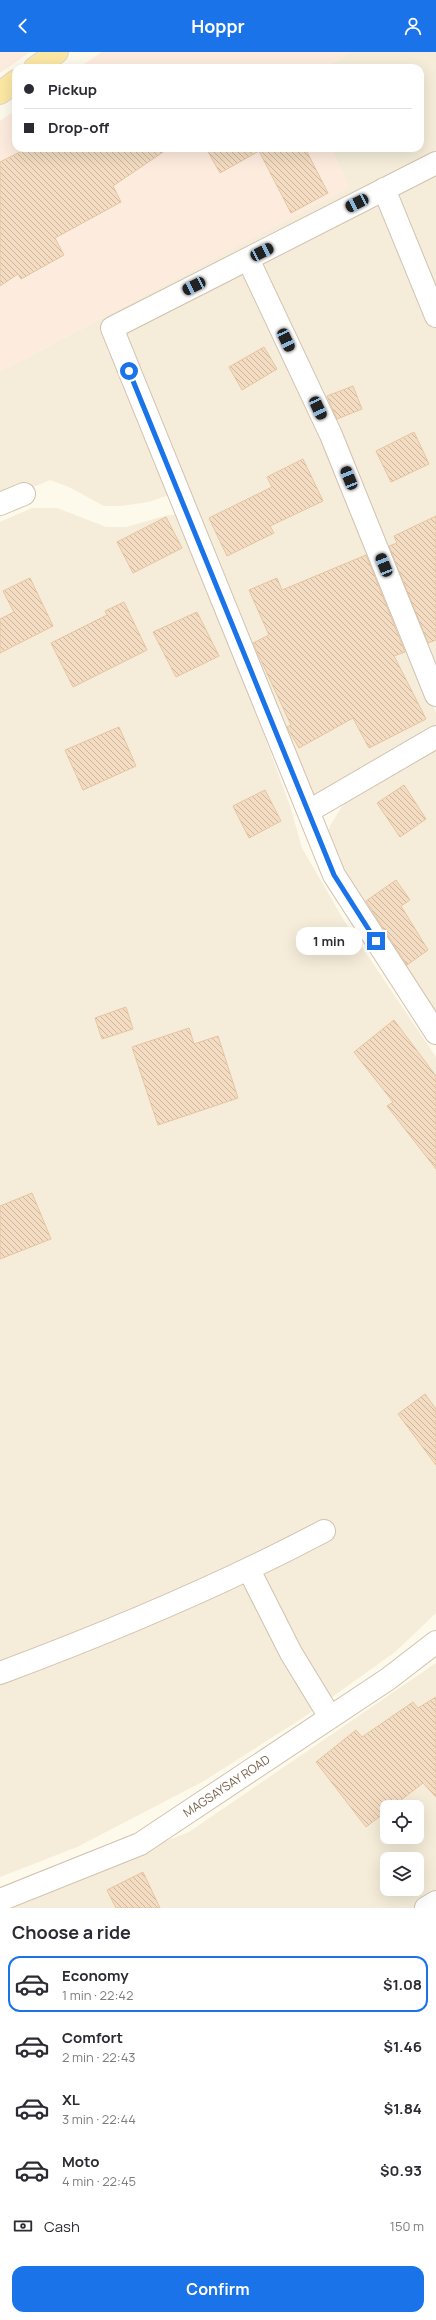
<!DOCTYPE html>
<meta charset="utf-8">
<style>
body{margin:0;font-family:Manrope,sans-serif;background:#f2f2f3;color:#2b2b33;height:100vh;display:flex;flex-direction:column;font-size:15px;white-space:nowrap}
*{box-sizing:border-box;margin:0}
p{font-size:13px;color:#7c7c81}
.icon{flex:none;width:22px;height:22px;fill:none;stroke:currentColor;stroke-width:2;stroke-linecap:round;stroke-linejoin:round}
.map{position:relative;height:1856px;overflow:hidden}
.panel{display:flex;flex-direction:column;background:#fff;flex:1}
.panel>*{flex:none}
.guide{position:absolute;left:12px;top:12px;width:412px;height:88px;border-radius:12px;box-shadow:0 4px 16px #0002;display:grid;align-content:center;height:88px;padding:0 12px;background:#fff}
.buttons{position:absolute;left:380px;top:1748px;display:grid;gap:8px}
.buttons a{display:grid;place-items:center;width:44px;height:44px;border-radius:8px;background:#fff;box-shadow:0 4px 16px #0002;font-size:20px}
.end{position:absolute;width:18px;height:18px;margin:-9px;border:5px solid #1a73e8;background:#fff;box-shadow:0 0 0 2px #fff}
.from{border-radius:50%}
.bubble{position:absolute;height:28px;border-radius:12px;background:#fff;box-shadow:0 4px 16px #0002;font-size:13px;font-weight:700;line-height:28px;text-align:center}
.car{position:absolute;width:12px;height:24px;margin:-12px -6px;border-radius:5px;box-shadow:0 0 3px 1px #0007;background:linear-gradient(#222 24%,#8ab4d8 0 40%,#222 0 76%,#8ab4d8 0 86%,#222 0)}
.guide b{display:flex;align-items:center;gap:14px;height:38px;font-size:15px}
.guide b+b{border-top:1px solid #e1e1e2}
.guide i{width:10px;height:10px;background:#2b2b33}
ul{padding:0;list-style:none}
li{display:flex;align-items:center;gap:12px;height:56px;margin:0 8px 6px;padding:0 4px;border:2px solid transparent;border-radius:12px}
li div{flex:1}
li b{display:block;font-size:15px}
li em{font-style:normal;font-weight:700}
li.active{border-color:#1a73e8}
li>.icon{width:36px;height:36px;stroke-width:1.5}
h2{padding:0 12px;font-size:18px;line-height:48px}
.pay{display:flex;align-items:center;gap:10px;height:44px;padding:0 12px;font-size:15px}
.pay p{margin-inline-start:auto}
.primary-button{display:flex;gap:8px;margin-top:auto;padding:8px 12px}
.primary-button a{flex:1;height:46px;border-radius:12px;background:#1a73e8;color:#fff;font-size:16px;font-weight:700;line-height:46px;text-align:center}
header{display:flex;justify-content:space-between;align-items:center;height:52px;padding:0 12px;background:#1a73e8;color:#fff;font-size:18px;font-weight:700}
.map>svg:first-child{display:block}
.residential{fill:#f5ecd9;fill-rule:evenodd}
.commercial{fill:#fdecde}
.building{fill:url(#building-back-hatch);stroke:#e7c5a1}
.lines{fill:none;stroke-linecap:round;stroke-linejoin:round}
.street-casing{stroke:#d1c2af;stroke-width:24}
.primary-casing{stroke:#dcd6d0;stroke-width:24}
.street{stroke:#fff;stroke-width:22}
.primary{stroke:#fce7a3;stroke-width:22}
.route{stroke:#1a73e8;stroke-width:5}
.labels{text-anchor:middle;stroke-width:4;stroke-linejoin:round;paint-order:stroke}
.street-label{font-size:12px;fill:#7a634c;stroke:#fffcf2}
</style>
<header><svg class="icon" aria-label="back" viewBox="0 0 24 24"><path d="M15 5l-7 7 7 7"/></svg>Hoppr<svg class="icon" aria-label="person" viewBox="0 0 24 24"><circle cx="12" cy="8" r="4"/><path d="M4 21q1-7 8-7t8 7"/></svg></header>
<div class="map">
<svg width="436" height="1856" viewBox="0 0 436 1856">
<defs>
<pattern id="building-back-hatch" width="6" height="6" patternUnits="userSpaceOnUse"><rect width="6" height="6" fill="#f3dcc1"/><path d="M-1 5l2 2M0 0l6 6M5-1l2 2" fill="none" stroke="#cab69f"/></pattern>
</defs>
<rect width="100%" height="100%" fill="#fdf9eb"/>
<!-- residential -->
<path class="residential" d="M350,0h86v620l-115,-235 115,276v15l-6,8 -122,62 -136,-304 -24,8 -27,4h-17l-35,-19 -19,-7 -50,21v-129l349,-185 -18,-39h89v-80h-96z
M32,456h25l49,19h20l42,-12h16l106,291 12,42 41,71 93,138v556l-41,39 -91,65 -100,64 -127,66 -77,30v-1355z
M436,692v300l-101,-177 -8,-30 3,-11 17,-28z
M436,1611v245h-436l189,-76zM387,1755h30v30h-30zM387,1807h30v30h-30z"/>
<!-- commercial -->
<path class="commercial" d="M0,0h30l-30,21z
M102,0h248l-26,16h-246z
M16,58v38h315l19,39 -350,185v-251z"/>
<!-- building -->
<path class="building" d="M28,96h141l-56,38 8,16 -66,36 9,17 -43,24 -3,-5 -18,12v-124z
M206,96h99l23,45 -37,20 -32,-62 -39,22z
M264,295l13,22 -35,21 -13,-23z
M353,334l9,23 -25,10 -10,-23z
M414,380l15,32 -38,18 -15,-31z
M303,407l20,42 -53,25 4,7 -47,23 -18,-38 63,-31 -5,-10z
M436,464v124l-8,3 -39,-97 8,-3 -3,-7z
M166,465l16,31 -49,25 -16,-31z
M366,503l39,97 -11,4 32,63 -57,29 -16,-30 -54,30 -12,-21 4,-2 -38,-82 16,-8 -20,-45 28,-12 5,12z
M30,526l23,48 -53,27v-34l14,-7 -11,-21z
M124,550l23,48 -74,37 -22,-44 56,-28 -2,-4z
M197,560l22,44 -43,21 -23,-45z
M119,675l17,39 -53,24 -18,-40z
M404,733l22,34 -26,18 -23,-34z
M265,738l16,31 -32,17 -16,-32z
M396,828l14,20 -9,6 27,44 -21,15 -41,-64z
M126,955l7,22 -31,10 -7,-21z
M394,968l42,56v93l-49,-63 6,-4 -39,-50z
M189,976l5,16 24,-8 20,62 -80,27 -26,-78z
M32,1141l19,46 -51,20v-53z
M425,1342l11,15v56l-38,-51z
M436,1645v100l-13,-14 -31,24h-5v4l-21,16 -50,-65 40,-32 6,7 51,-35 5,6z
M143,1820l17,36h-44l-9,-18z"/>
<g class="lines">
<!-- street casing -->
<g class="street-casing">
<g id="street">
<path d="M436,111l-324,165 222,547 102,158"/>
<path d="M384,137l52,127"/>
<path d="M248,207l83,176 105,260"/>
<path d="M0,452l24,-10"/>
<path d="M309,759l127,-74"/>
<path d="M249,1518l42,83 39,64"/>
<path d="M0,1621c110,-41 220,-87 324,-142"/>
<path id="s1" d="M0,1848l140,-56 248,-165 48,-37"/>
<path d="M426,1856l10,-6"/>
</g>
</g>
<!-- primary casing -->
<g class="primary-casing">
<path id="primary" d="M35,16l22,-16
M0,41l16,-12"/>
</g>
<!-- street -->
<use href="#street" class="street"/>
<!-- primary -->
<use href="#primary" class="primary"/>
</g>
<g class="lines">
<!-- route -->
<path class="route" d="M129,319l205,504 42,66"/>
</g>
<g class="labels">
<!-- street labels -->
<g class="street-label">
<text dy="4" stroke="none"><textPath href="#s1" startOffset="255">MAGSAYSAY ROAD</textPath></text>
</g>
</g>
</svg>
<div class="buttons">
<a><svg class="icon" aria-label="locate" viewBox="0 0 24 24"><circle cx="12" cy="12" r="6"/><path d="M12 2v4M12 18v4M2 12h4M18 12h4"/></svg></a>
<a><svg class="icon" aria-label="layers" viewBox="0 0 24 24"><path d="M12 4l9 5-9 5-9-5zM3 14l9 5 9-5"/></svg></a>
</div>
<i class="end from" style="left:129px;top:319px"></i>
<i class="end" style="left:376px;top:889px"></i>
<div class="bubble" style="left:296px;top:875px;width:66px">1 min</div>
<i class="car" style="left:357px;top:151px;rotate:243deg"></i>
<i class="car" style="left:262px;top:200px;rotate:63deg"></i>
<i class="car" style="left:194px;top:234px;rotate:243deg"></i>
<i class="car" style="left:286px;top:288px;rotate:155deg"></i>
<i class="car" style="left:318px;top:356px;rotate:155deg"></i>
<i class="car" style="left:349px;top:426px;rotate:338deg"></i>
<i class="car" style="left:384px;top:513px;rotate:338deg"></i>
<div class="guide">
<b><i class="from"></i>Pickup</b>
<b><i></i>Drop-off</b>
</div>
</div>
<section class="panel">
<h2>Choose a ride</h2>
<ul>
<li class="active"><svg class="icon" aria-label="car" viewBox="0 0 24 24"><path d="M5 17H2v-5l4-1 3-4h7l3 4 3 1v5h-3M9 17h6M6 11h13"/><circle cx="7" cy="17" r="2"/><circle cx="17" cy="17" r="2"/></svg><div><b>Economy</b><p>1 min · 22:42</p></div><em>$1.08</em></li>
<li><svg class="icon" aria-label="car" viewBox="0 0 24 24"><path d="M5 17H2v-5l4-1 3-4h7l3 4 3 1v5h-3M9 17h6M6 11h13"/><circle cx="7" cy="17" r="2"/><circle cx="17" cy="17" r="2"/></svg><div><b>Comfort</b><p>2 min · 22:43</p></div><em>$1.46</em></li>
<li><svg class="icon" aria-label="car" viewBox="0 0 24 24"><path d="M5 17H2v-5l4-1 3-4h7l3 4 3 1v5h-3M9 17h6M6 11h13"/><circle cx="7" cy="17" r="2"/><circle cx="17" cy="17" r="2"/></svg><div><b>XL</b><p>3 min · 22:44</p></div><em>$1.84</em></li>
<li><svg class="icon" aria-label="car" viewBox="0 0 24 24"><path d="M5 17H2v-5l4-1 3-4h7l3 4 3 1v5h-3M9 17h6M6 11h13"/><circle cx="7" cy="17" r="2"/><circle cx="17" cy="17" r="2"/></svg><div><b>Moto</b><p>4 min · 22:45</p></div><em>$0.93</em></li>
</ul>
<div class="pay"><svg class="icon" aria-label="cash" viewBox="0 0 24 24"><path d="M3 7h18v10H3z"/><circle cx="12" cy="12" r="2"/></svg>Cash<p>150 m</p></div>
<div class="primary-button"><a>Confirm</a></div>
</section>
